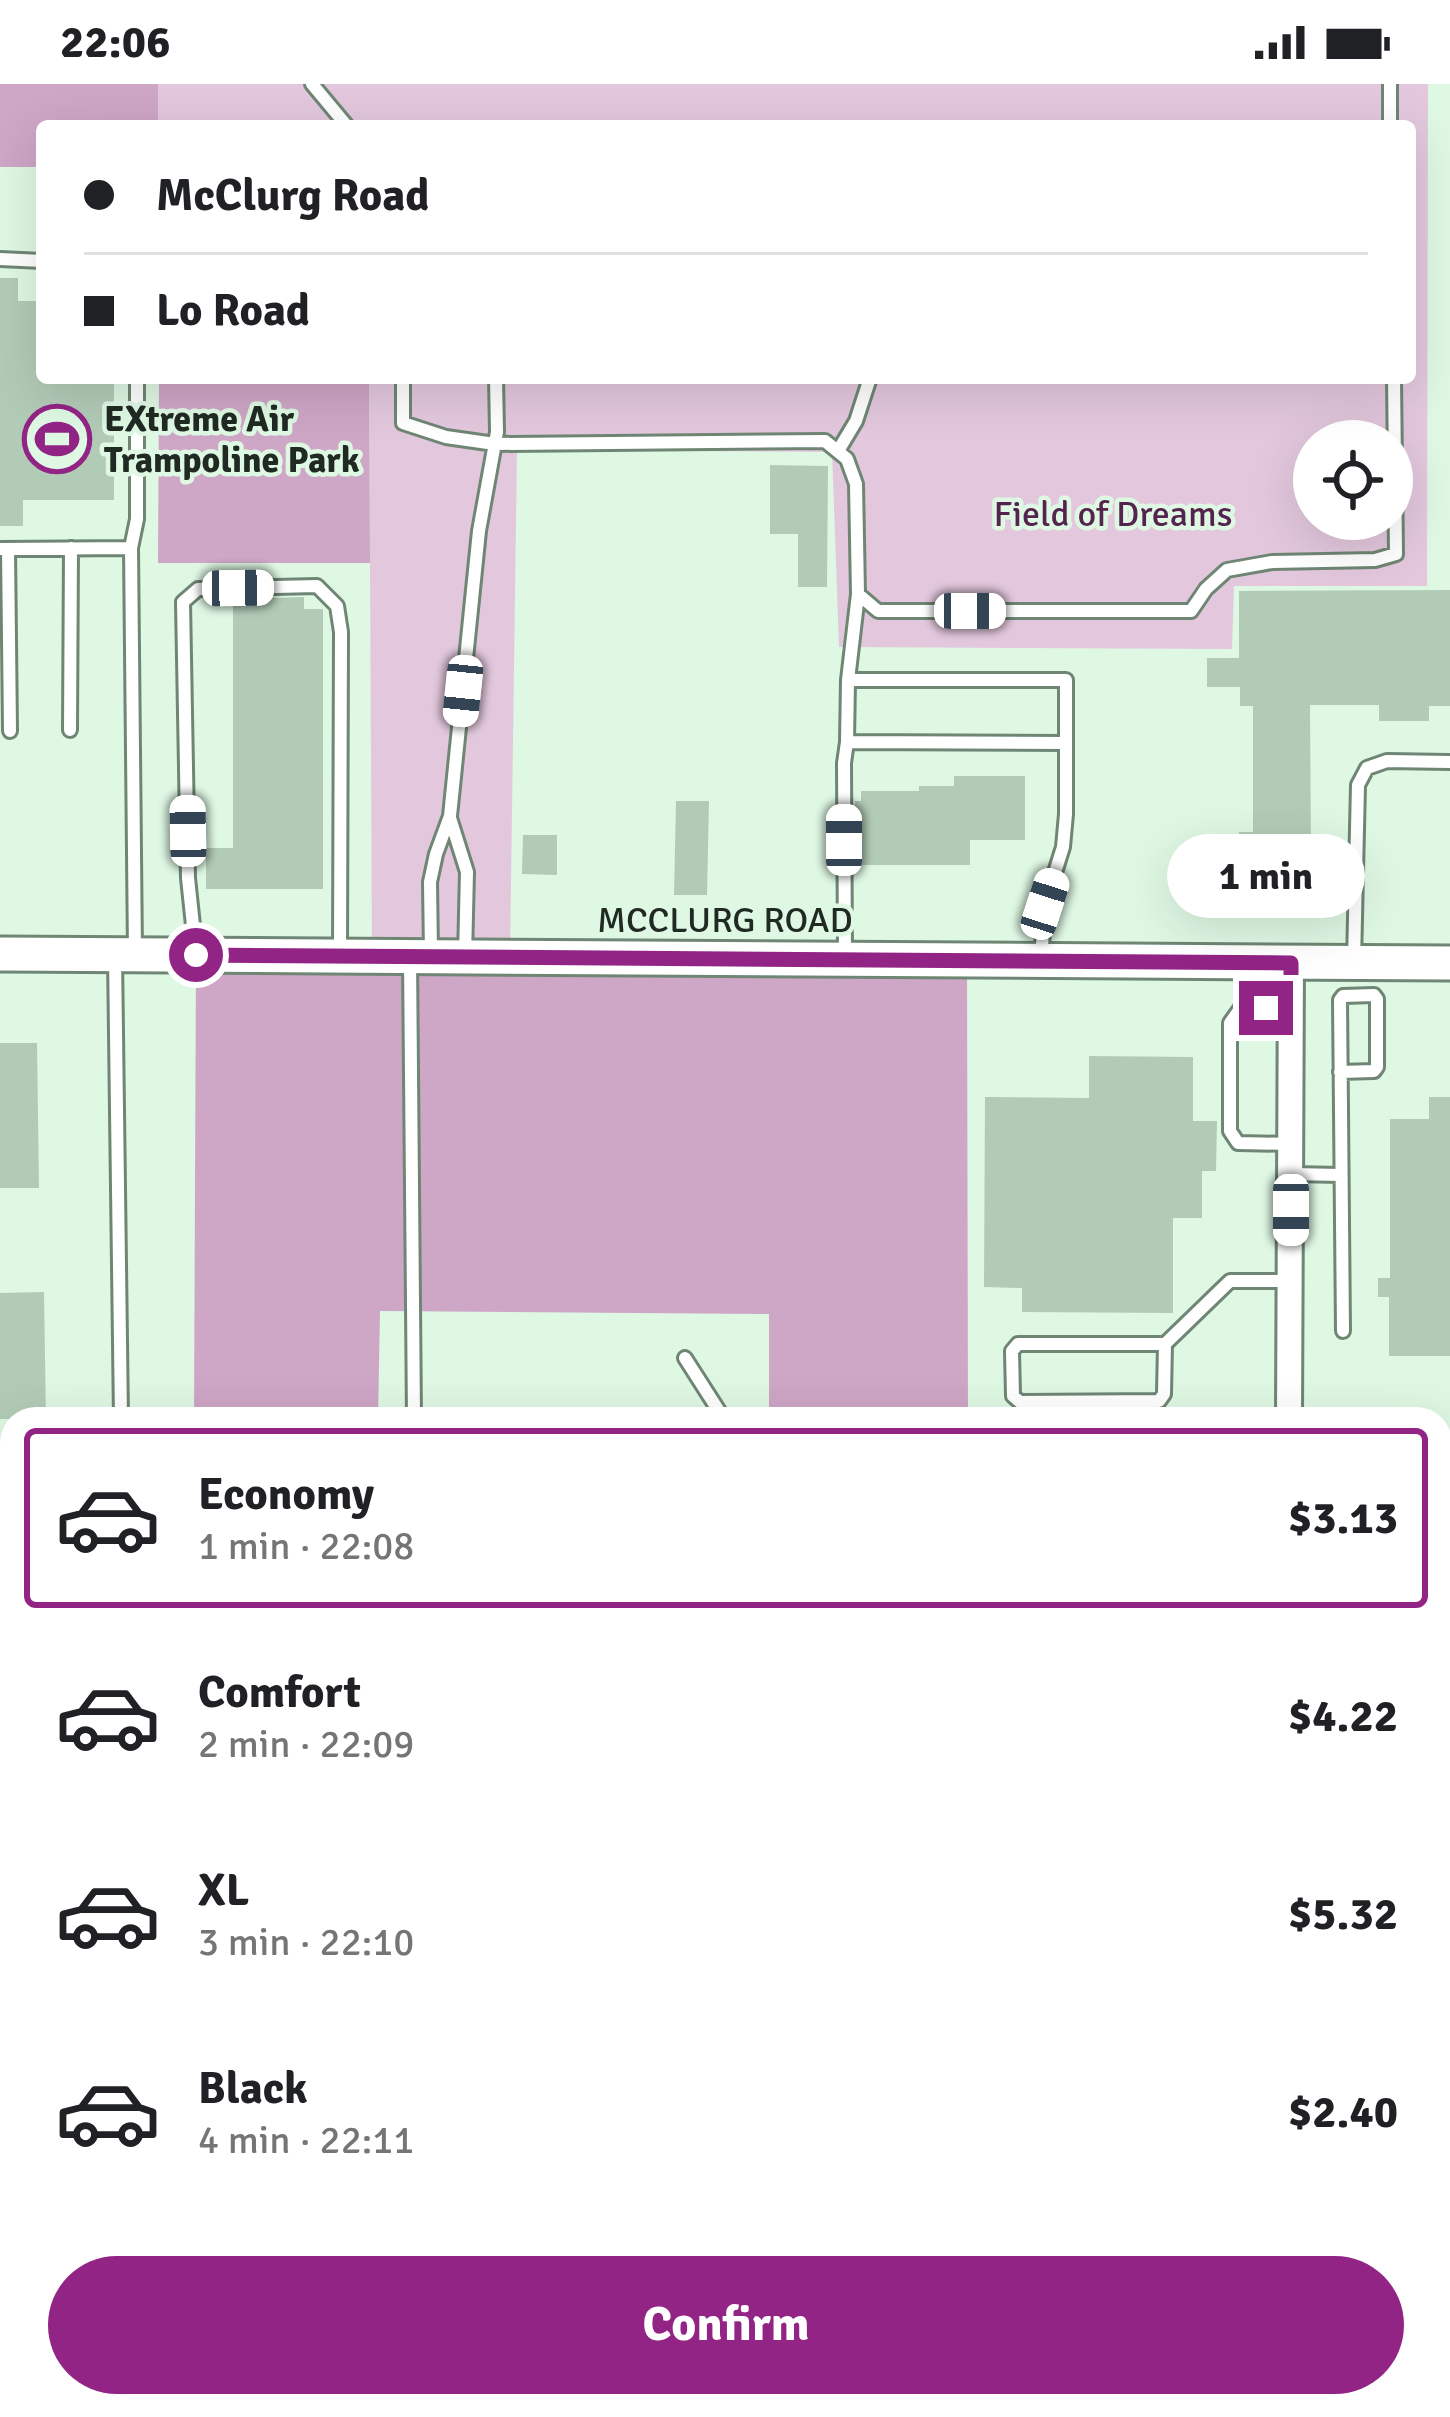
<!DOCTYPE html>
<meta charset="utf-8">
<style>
body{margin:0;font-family:Signika,sans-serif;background:#f6f6f6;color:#202124;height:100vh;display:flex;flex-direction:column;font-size:45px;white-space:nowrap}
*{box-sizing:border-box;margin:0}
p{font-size:39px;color:#757577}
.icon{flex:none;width:66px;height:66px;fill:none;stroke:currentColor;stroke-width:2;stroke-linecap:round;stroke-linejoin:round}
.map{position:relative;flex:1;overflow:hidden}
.side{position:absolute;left:0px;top:1323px;width:1452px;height:1011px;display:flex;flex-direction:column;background:#fff;border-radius:36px 36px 0 0;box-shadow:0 12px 48px #0002}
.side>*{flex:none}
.hud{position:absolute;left:36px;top:36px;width:1380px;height:264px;border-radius:12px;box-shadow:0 12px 48px #0002;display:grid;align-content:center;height:264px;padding:0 48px;background:#fff}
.buttons{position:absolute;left:1293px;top:336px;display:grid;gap:24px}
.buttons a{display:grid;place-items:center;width:120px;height:120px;border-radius:50%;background:#fff;box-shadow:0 12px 48px #0002;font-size:60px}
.end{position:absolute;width:54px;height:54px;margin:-27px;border:15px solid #922486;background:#fff;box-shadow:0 0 0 6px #fff}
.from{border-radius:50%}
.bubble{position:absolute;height:84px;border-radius:42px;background:#fff;box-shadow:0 12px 48px #0002;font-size:39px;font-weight:800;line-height:84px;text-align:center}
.car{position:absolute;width:36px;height:72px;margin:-36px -18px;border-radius:15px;box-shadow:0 0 9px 3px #0007;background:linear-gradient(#fff 24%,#345 0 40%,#fff 0 76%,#345 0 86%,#fff 0)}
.hud b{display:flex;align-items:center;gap:42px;height:114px;font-size:45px}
.hud b+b{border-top:3px solid #e0e0e0}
.hud i{width:30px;height:30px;background:#202124}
ul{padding:21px 0 0;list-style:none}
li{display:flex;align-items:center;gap:36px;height:180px;margin:0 24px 18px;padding:0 24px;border:6px solid transparent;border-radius:12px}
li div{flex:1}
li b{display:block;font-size:45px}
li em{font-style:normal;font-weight:800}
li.active{border-color:#922486}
li>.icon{width:108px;height:108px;stroke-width:1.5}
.action{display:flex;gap:24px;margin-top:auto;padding:24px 48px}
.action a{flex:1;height:138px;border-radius:72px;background:#922486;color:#fff;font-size:48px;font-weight:800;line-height:138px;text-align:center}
.status{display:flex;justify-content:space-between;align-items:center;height:84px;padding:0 60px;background:#fff;direction:ltr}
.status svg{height:33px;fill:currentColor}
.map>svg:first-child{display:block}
.green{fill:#e3c8dd;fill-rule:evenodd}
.forest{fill:#cea6c6}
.building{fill:#b2cbb7}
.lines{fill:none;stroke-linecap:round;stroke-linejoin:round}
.lane-casing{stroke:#6f8674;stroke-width:18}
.street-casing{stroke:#6f8674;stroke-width:30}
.secondary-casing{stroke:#6f8674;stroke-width:39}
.lane{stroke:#fff;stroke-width:12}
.street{stroke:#fff;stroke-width:24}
.secondary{stroke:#fff;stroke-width:33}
.rail-casing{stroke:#86988a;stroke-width:10}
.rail{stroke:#dff8e4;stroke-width:6;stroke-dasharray:18;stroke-linecap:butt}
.route{stroke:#922486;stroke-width:15}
.labels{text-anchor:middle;stroke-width:9;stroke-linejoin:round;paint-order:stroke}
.poi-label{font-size:36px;font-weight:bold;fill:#202a22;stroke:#dff8e4;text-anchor:start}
.park-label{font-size:36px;fill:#55244e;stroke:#dff8e4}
.street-label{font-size:36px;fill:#202a22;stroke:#dff8e4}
</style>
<div class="status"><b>22:06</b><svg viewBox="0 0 49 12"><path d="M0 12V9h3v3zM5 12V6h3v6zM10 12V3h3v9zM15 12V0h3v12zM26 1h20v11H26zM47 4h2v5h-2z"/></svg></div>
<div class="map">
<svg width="1450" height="2333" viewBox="0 0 1450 2333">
<rect width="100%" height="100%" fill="#dff8e4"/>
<!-- green -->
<path class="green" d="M158,0h1270l-1,502h-193l-2,63 -393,-2 -7,-195 -315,-2 -7,507 -138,-1 -3,-578h1041v-252h-1252zM1314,357h78v78h-78z"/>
<!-- forest -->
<path class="forest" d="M0,0h158v42h-116v41h-42z
M159,294h210l1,185h-212z
M196,871l771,4 1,460h-199v-105l-389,-3 -2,108h-184z
M1440,2001l10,2v182l-10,-1z
M0,2024h12v102h-12z"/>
<!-- building -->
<path class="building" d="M0,194h18v23h24v77h72v122h-91v26h-23z
M770,381l58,1 -1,121h-29v-53h-28z
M1450,506v116h-21v15h-50v-16h-69l1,147h-11v23h-61v-43h14v-126h-13v-19h-33v-29h32v-67z
M304,513v12h19v280h-117v-41h27v-249z
M954,692h71v64h-55v25h-115v-64h6v-10h58v-5h35z
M676,717h33l-2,94h-33z
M523,751h34v40l-35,-1z
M0,959h37l2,145h-39z
M1089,972l104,1v64h24l-1,50h-14v47h-29v95l-151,-1v-24l-38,-1 1,-190 104,1z
M1429,1013h21v259h-61v-59h-11v-19h12v-159h39z
M44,1208l2,127h-46v-126z"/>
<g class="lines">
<!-- lane casing -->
<g class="lane-casing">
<path id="lane" d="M312,0l35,42
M1390,0v42
M0,175l42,2
M403,294v45l43,14 49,7 330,-3 22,18 9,25 2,110 20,17h313l15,-22 21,-19 45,-8 103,-2 21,-6 -2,-176
M838,367l18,-30 14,-43
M131,464l6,-29v-141
M0,465l131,-1 4,406
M8,465l2,182
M848,596l10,-86
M70,646l1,-182
M847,658l1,-62h218v63
M450,734l17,54 -2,85
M431,869l-1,-71 6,-28 14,-38 29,-285 18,-99 -1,-54
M196,870l-8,-76 -5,-276 15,-13 119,-3 20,20 4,26 -1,323
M845,871l-1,-192 3,-21 219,1v71l-3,33 -18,57 -4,55
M115,872l6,463
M410,873l4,462
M1354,878l4,-177 9,-17 20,-7 63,1
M1340,988l34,-1 3,-4v-68l-3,-4 -31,1 -3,4c1,110 2,220 3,331
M1290,1060l-52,-1 -8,-12v-108l10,-14 51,-1
M1291,1090l50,1
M1165,1260l-1,50 -5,7 -139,1 -7,-6 -1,-45 6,-7h147l65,-63h59
M685,1274l39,61
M0,1565l12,-3
M1440,1916l10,1
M140,2333l7,-11"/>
</g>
<!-- street casing -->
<g class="street-casing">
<path id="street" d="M1289,1335l2,-456
M1440,1499l10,1
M1167,2333l1,-11"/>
</g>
<!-- secondary casing -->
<g class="secondary-casing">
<path id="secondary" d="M0,870l1450,9"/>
</g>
<!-- lane -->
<use href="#lane" class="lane"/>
<!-- street -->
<use href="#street" class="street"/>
<!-- secondary -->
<use href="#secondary" class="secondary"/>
<!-- rail casing -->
<g class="rail-casing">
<path id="rail" d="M0,2107h12"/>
</g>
<!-- rail -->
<use href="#rail" class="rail"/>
</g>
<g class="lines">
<!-- route -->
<path class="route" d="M196,871l1095,8v44l-25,1"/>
</g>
<!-- icons -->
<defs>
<g id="stadium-ring" transform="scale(3.45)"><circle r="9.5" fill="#dff8e4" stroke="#922486" stroke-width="1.5"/><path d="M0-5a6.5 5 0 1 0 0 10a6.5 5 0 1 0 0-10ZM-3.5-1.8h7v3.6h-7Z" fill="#922486"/></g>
</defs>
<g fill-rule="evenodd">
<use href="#stadium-ring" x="57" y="355"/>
</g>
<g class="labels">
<!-- poi labels -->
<g class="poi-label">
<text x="104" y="347">EXtreme Air<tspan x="104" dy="41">Trampoline Park</tspan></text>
</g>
<!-- park labels -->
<g class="park-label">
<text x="1113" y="442">Field of Dreams</text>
</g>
<!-- street labels -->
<g class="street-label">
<text x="725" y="848">MCCLURG ROAD</text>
</g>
</g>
</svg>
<div class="buttons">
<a><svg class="icon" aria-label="locate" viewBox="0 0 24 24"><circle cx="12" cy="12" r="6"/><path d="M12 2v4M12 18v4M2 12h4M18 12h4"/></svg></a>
</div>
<i class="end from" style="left:196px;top:871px"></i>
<i class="end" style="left:1266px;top:924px"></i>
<div class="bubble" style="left:1167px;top:750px;width:198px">1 min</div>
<i class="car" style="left:238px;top:504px;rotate:89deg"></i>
<i class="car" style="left:970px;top:527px;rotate:90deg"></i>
<i class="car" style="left:463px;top:607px;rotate:186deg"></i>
<i class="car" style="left:188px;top:747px;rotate:359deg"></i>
<i class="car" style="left:844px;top:756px;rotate:0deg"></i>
<i class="car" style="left:1045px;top:820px;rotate:18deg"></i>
<i class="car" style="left:1291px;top:1126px;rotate:180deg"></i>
<div class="hud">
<b><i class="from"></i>McClurg Road</b>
<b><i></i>Lo Road</b>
</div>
<section class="side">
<ul>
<li class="active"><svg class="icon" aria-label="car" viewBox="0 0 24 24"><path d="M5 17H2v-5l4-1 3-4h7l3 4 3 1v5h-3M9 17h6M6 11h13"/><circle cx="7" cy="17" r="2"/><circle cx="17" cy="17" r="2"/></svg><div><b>Economy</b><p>1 min · 22:08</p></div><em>$3.13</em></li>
<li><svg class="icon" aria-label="car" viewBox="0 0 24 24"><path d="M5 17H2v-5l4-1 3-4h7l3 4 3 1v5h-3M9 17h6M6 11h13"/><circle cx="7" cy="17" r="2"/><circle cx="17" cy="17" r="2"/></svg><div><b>Comfort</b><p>2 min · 22:09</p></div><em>$4.22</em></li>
<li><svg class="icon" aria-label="car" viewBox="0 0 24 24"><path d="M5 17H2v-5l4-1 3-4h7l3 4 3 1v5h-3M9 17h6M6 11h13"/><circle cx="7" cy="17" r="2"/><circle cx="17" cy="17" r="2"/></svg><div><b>XL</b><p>3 min · 22:10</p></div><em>$5.32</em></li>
<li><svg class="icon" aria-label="car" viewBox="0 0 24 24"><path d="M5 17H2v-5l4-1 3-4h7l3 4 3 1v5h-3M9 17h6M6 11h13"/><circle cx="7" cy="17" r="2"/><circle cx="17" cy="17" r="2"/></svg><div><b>Black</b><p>4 min · 22:11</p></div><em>$2.40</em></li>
</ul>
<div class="action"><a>Confirm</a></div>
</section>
</div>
